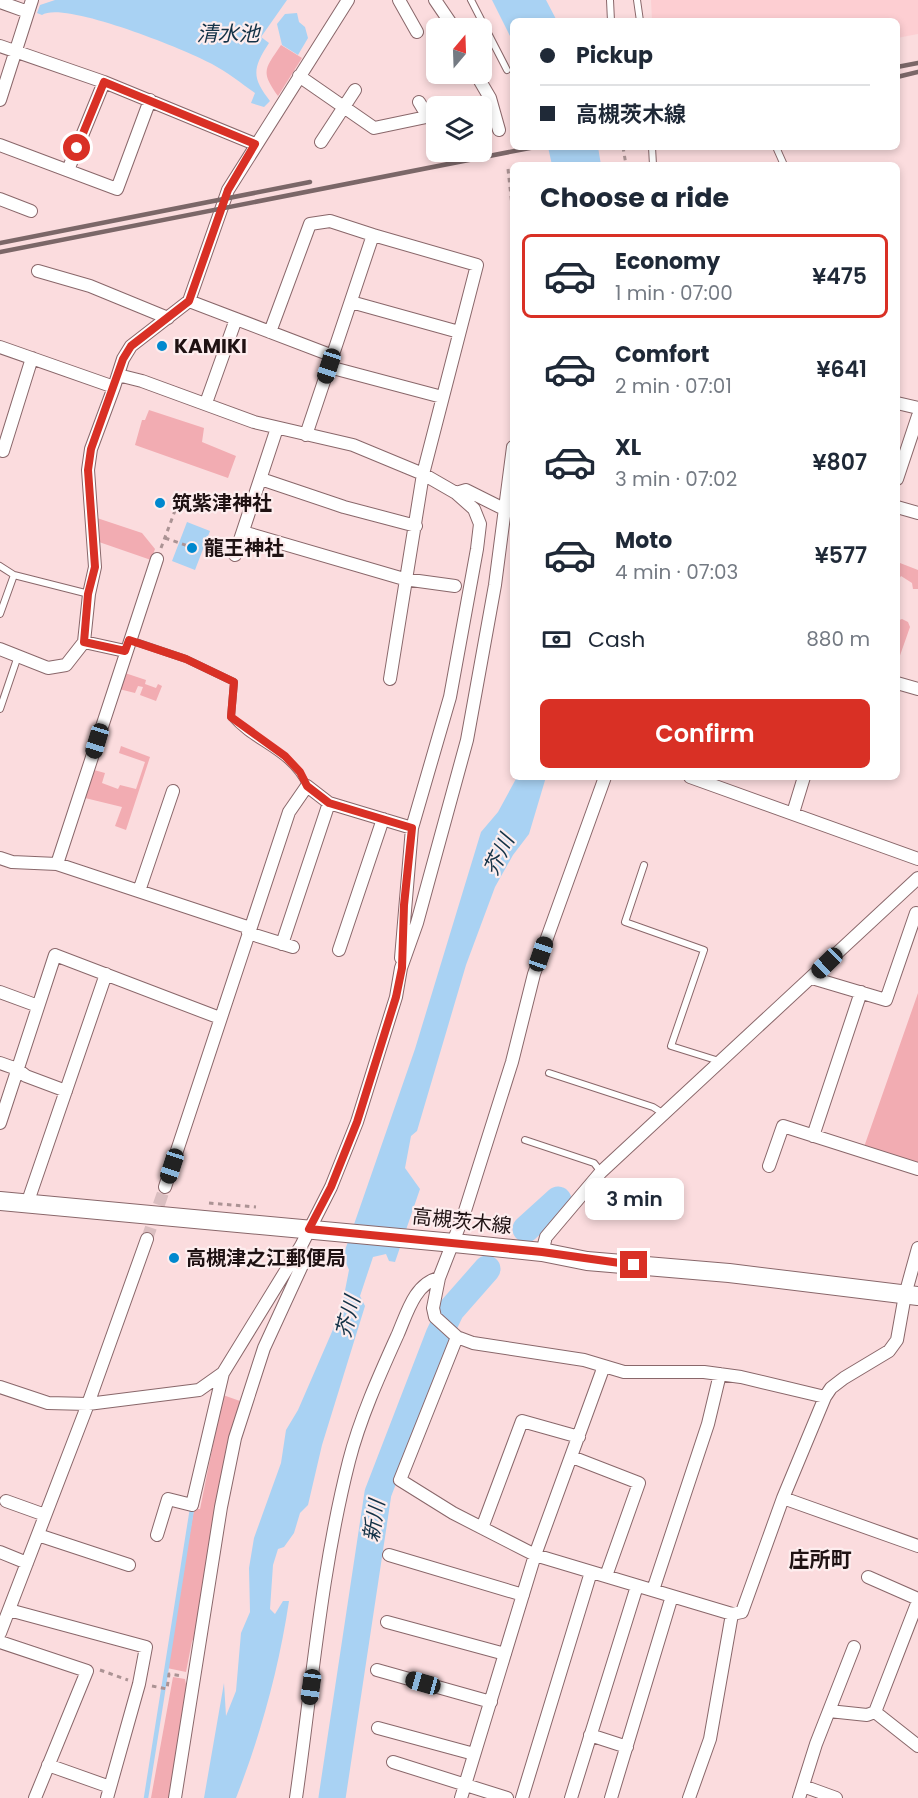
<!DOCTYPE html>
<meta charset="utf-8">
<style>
body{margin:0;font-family:Poppins,"Noto Sans JP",sans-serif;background:#f2f2f3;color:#1f2937;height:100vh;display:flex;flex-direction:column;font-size:22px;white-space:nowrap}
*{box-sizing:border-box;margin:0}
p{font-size:20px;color:#747a83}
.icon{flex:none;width:33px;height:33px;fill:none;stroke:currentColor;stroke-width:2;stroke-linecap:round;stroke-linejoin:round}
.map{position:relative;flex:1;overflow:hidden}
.drawer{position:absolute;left:510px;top:162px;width:390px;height:618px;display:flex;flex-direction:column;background:#fff;border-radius:9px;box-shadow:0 3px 9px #0003}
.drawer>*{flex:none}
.guide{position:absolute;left:510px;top:18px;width:390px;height:132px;border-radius:9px;box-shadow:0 3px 9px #0003;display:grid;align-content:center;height:132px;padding:0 30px;background:#fff}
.needle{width:39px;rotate:19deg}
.fabs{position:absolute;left:426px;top:18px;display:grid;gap:12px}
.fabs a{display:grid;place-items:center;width:66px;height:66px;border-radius:9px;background:#fff;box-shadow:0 3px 9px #0003;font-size:30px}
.end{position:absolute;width:27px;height:27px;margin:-14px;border:8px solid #d93025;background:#fff;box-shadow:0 0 0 3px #fff}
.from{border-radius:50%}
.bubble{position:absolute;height:42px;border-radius:9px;background:#fff;box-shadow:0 3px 9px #0003;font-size:20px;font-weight:600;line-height:42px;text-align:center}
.car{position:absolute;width:18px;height:36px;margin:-18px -9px;border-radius:8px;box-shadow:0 0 4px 2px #0007;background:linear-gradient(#222 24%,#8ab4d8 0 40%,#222 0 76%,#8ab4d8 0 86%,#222 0)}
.guide b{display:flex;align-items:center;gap:21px;height:57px;font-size:22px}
.guide b+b{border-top:2px solid #e0e1e3}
.guide i{width:15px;height:15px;background:#1f2937}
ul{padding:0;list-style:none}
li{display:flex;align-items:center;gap:18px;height:84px;margin:0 12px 9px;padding:0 18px;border:3px solid transparent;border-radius:9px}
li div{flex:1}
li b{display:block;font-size:22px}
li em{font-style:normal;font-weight:600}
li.on{border-color:#d93025}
li>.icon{width:54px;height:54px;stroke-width:1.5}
h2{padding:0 30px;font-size:27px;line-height:72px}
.pay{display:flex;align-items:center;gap:15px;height:66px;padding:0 30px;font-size:22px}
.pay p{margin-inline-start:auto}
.cta{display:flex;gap:12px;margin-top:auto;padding:12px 30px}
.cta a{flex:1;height:69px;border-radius:9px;background:#d93025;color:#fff;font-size:24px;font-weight:600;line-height:69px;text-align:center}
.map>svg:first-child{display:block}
.built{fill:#fdced2}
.green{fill:#f2acb2}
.water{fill:#a9d2f3}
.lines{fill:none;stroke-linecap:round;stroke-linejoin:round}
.stream{stroke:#a9d2f3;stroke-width:4.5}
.river{stroke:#a9d2f3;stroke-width:27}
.minor-tunnel{stroke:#dabec0;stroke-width:12;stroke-dasharray:12 6;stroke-linecap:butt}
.service-casing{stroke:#89676a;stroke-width:8}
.minor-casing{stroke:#89676a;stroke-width:14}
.secondary-casing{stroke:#89676a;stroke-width:20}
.path{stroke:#ab9394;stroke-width:3;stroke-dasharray:4.5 4.5;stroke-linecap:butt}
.service{stroke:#fff;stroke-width:6}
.minor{stroke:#fff;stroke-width:12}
.secondary{stroke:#fff;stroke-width:18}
.rail{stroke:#7b6768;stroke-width:4.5}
.route{stroke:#d93025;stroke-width:8}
.poi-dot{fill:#0088ce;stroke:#fdedee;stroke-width:2}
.labels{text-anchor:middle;stroke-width:4.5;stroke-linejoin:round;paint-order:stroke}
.poi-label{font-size:20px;font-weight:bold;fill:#1f1213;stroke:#fdedee;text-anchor:start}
.street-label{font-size:20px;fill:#1f1213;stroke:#fdedee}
.water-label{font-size:21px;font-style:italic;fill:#123146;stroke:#fdedee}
.neighbourhood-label{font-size:21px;font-weight:bold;fill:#1f1213;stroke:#fdedee}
</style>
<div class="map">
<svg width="918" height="1798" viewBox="0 0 918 1798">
<rect width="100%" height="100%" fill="#fbdcde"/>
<!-- built -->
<path class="built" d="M651,0h267v34l-21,4v-17h-245z"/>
<!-- green -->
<path class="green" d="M281,45l21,13 -24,38c-18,-25 -13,-27 3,-51z
M149,410l55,18 -2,14 34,14 -8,22 -93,-33 7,-25h3z
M97,518l45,15 13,16 -4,11 -52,-18z
M900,563l18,7v19h-5l-1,-6 -11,-7 -4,6z
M902,619l6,3 2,5 -13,37v-43z
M125,673l21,7 -1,4 11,4 2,-4 4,2 -6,15 -16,-6 3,-8 -5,-1 -3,7 -16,-4z
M121,746l29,11 -24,73 -11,-4 7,-19 -37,-9 9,-28 11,3 -3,10 16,6 2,-4 16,4 9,-27 -26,-9z
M918,993v171l-54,-17z
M223,1395l17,6 -10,36 -33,197 -5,7 -6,31 -19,-4 27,-159h6z
M173,1677l12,2 2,11 -18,108h-18z"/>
<!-- water -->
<path class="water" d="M55,0h232l-26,37 8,6c-18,27 -16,36 1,58l-6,6 -13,-4 4,-10c-14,-10 -28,-21 -43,-29 -25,-14 -149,-64 -170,-49l-5,-2 3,-8z
M492,0h54l11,21h-44v21z
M297,13l2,9 6,5 3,11 -10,17 -16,-10 -5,-21 8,-10z
M548,147h50l3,18h-49z
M187,522l23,9 -15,39 -23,-9z
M517,777h29l-17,57 -16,21 -18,32 -29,78 -49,166 -6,5 -6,32 15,21 -25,73 -6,-1 -3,-7 -13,3 -13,39 5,10 -43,139 -14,60 -8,8 -6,20 -10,14 -6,2 -5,16 -3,44 5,5 8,-13h6c-10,67 -28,133 -53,197h-32l20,-115 2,33 10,-25 5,-58 9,-21 -1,-44 5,-30 27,-75 5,-33 12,-20 43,-99 8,-41 -6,-14 72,-207 66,-217 17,-20z"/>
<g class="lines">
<!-- stream -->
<path class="stream" d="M146,1798l46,-289"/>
<!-- river -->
<path class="river" d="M526,1229l32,-29
M332,1798l46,-305 61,-158 12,-25 36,-41"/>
<!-- minor-tunnel -->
<path class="minor-tunnel" d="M147,1239l18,-52"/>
<!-- service casing -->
<g class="service-casing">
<path id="service" d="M471,0l36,70
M610,0l1,21
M637,0l3,21
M652,147l1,18
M776,147l8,18
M0,566l14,9 75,19
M0,614l14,-39
M130,640l56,19 48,23 -3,35c24,28 58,32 76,69
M0,709l18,-53
M644,865l-19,57 79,28 -33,96 48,15
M549,1073l104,34 11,7
M525,1140l69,23 7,9"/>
</g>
<!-- minor casing -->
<g class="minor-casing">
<path id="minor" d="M399,0l18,32
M435,0l19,28
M0,2l28,10
M0,46l104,36 151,62
M476,74l14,24 9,32
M299,76l75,52 62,-13
M0,100l32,-100
M419,102l9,15
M321,142l34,-52
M0,145l117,44 33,-89
M68,170l36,-88
M0,199l31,12
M38,271l52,15 78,32
M189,301l144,55
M351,302l108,30
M270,332l40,-108 20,-3 43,14
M0,347l114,40 9,-28 8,-13 58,-45 39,-111 120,-190
M329,367l113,30
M118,375l24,6 112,41 99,23 70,29 33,19 18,16 6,15 -3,25 -27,148 -38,131 -11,130
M206,403l30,-84
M897,403l21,5
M306,435l67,-200 104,30 -54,209 -33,205
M0,450l3,1 29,-93
M261,479l83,28 72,19
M897,479l21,-63
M456,493l10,-3 40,20
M897,507l21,6
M243,532l161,47 51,7
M235,555l42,-127
M84,642l41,9
M0,649l48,19 18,-3 18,-23 5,-48 6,-27 -7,-97 3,-21 23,-62
M897,683l21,6
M605,777l-71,197 -22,88 -48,152 -25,64 -6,30 2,9 22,20 16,6 111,17 40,12h80l37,5 84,20
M690,777l228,82
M793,813l11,-36
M0,858l12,4 45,2 193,64
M57,864l100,-305
M139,891l34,-100
M248,933l45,14
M282,944l47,-141
M339,950l44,-131
M812,978l74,22 30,-87
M0,992l38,14
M0,1063l17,6 9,7 40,15
M0,1123l55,-168 165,63
M813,1136l48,-144
M769,1166l14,-40 135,43
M165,1187l124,-375 18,-26 22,17 83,25
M27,1204l79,-230
M542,1252l4,-15 55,-65 317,-294
M457,1337l-57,143 53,33 82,42 197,59 10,-2 41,-114 42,-101 6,-9 13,-10 45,-27 8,-11 8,-45 13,-47
M0,1387l48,16 40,1 111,-14 24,-17 78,-127 30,-59 26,-65 39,-125 5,-29 16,-45 50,-183 28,-155 18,-138
M572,1457l67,26 -33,93
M783,1498l135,48
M6,1501l39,14
M482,1528l40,-107 57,16
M38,1535l91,30
M157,1535l11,-36 24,6 31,-132
M0,1552l27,11
M389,1555l134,40
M868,1577l50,22
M653,1590l55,-166 12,-50
M918,1601l-43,111 43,34
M9,1610l137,37 -7,37 -32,114
M387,1622l118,32
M0,1633l88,-229 59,-165
M0,1642l87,29 -52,127
M377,1670l114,32
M829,1711l38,4 8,-3
M378,1728l96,26
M590,1735l37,12
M393,1762l114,36
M48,1765l62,22
M803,1786l33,12
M175,1798l46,-291 14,-69 29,-90 40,-87 -3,-15
M296,1798c16,-112 25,-227 53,-337 11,-43 31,-87 49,-127 9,-21 17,-51 41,-56
M461,1798l74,-243 69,-189
M522,1798l69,-226
M571,1798l66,-212
M611,1798l61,-202
M689,1798l21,-59 22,-125
M799,1798l17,-54 38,-97"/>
</g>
<!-- secondary casing -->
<g class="secondary-casing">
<path id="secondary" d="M0,1201l454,42 88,9 45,9 142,12 189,23"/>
</g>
<!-- path -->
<path class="path" d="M623,147l3,18
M508,169l5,46
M165,538l23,8
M161,548l18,-48
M209,1203l47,4
M479,1229v-13
M100,1670l28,10
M152,1686l15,3 2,-15 14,2"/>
<!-- service -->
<use href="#service" class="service"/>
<!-- minor -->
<use href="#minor" class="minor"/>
<!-- secondary -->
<use href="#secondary" class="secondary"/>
<!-- rail -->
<path class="rail" d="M897,67l21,-4
M897,77l21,-5
M0,243l310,-61
M0,252l535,-105"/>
</g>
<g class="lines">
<!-- route -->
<path class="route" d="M77,148l27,-66 151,62 -27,46 -39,111 -58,45 -8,13 -32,90 -3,21 7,97 -7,27 -4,48 41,9 4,-11 57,19 48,23 -3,35 54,39 15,16 7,14 22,17 83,25 -8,77 -2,63 -6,29 -39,125 -26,65 -22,42 233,23 92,13"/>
</g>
<!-- markers -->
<g class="poi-dot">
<circle cx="162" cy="346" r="6"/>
<circle cx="160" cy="503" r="6"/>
<circle cx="192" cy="548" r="6"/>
<circle cx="174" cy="1258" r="6"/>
</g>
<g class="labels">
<!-- poi labels -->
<g class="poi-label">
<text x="174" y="353">KAMIKI</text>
<text x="172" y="510">筑紫津神社</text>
<text x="204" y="555">龍王神社</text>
<text x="186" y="1265">高槻津之江郵便局</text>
</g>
<!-- street labels -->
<g class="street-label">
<text transform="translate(462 1221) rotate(6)" y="7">高槻茨木線</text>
</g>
<!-- water labels -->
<g class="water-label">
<text x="228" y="41">清水池</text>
<text transform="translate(499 855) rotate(-64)" y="7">芥川</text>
<text transform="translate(348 1317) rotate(-76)" y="7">芥川</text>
<text transform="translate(374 1521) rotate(-81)" y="7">新川</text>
</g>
<!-- neighbourhood labels -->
<g class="neighbourhood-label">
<text x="820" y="1567">庄所町</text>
</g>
</g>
</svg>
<div class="fabs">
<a><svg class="needle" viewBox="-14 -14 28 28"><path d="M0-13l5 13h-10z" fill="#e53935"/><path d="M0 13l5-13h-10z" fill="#747a83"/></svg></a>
<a><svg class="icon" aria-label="layers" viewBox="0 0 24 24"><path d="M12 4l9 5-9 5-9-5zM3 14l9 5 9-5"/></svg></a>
</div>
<i class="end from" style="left:77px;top:148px"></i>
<i class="end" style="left:634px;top:1265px"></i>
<div class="bubble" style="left:585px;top:1178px;width:99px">3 min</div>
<i class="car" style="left:329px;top:366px;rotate:198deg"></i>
<i class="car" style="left:97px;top:741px;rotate:197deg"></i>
<i class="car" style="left:541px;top:954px;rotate:19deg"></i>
<i class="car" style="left:827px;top:963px;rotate:226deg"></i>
<i class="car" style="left:172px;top:1166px;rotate:198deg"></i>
<i class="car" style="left:423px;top:1683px;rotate:286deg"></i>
<i class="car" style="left:311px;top:1687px;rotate:188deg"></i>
<div class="guide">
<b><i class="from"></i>Pickup</b>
<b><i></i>高槻茨木線</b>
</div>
<section class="drawer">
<h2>Choose a ride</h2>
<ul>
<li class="on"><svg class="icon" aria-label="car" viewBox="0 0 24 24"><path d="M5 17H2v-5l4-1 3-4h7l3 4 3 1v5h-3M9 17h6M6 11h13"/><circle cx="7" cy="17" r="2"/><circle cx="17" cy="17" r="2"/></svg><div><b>Economy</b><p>1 min · 07:00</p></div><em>¥475</em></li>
<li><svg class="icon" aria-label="car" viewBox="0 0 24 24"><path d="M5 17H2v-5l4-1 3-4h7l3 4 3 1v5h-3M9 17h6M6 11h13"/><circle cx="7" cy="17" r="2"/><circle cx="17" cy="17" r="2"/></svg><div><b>Comfort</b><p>2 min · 07:01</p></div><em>¥641</em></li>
<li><svg class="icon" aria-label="car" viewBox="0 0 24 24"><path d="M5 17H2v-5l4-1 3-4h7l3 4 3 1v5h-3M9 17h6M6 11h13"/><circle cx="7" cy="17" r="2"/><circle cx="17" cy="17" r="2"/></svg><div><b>XL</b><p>3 min · 07:02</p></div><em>¥807</em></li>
<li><svg class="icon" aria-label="car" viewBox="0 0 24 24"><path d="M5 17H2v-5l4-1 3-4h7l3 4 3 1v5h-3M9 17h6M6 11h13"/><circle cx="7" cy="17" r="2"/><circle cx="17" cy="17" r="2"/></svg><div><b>Moto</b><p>4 min · 07:03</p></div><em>¥577</em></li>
</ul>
<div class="pay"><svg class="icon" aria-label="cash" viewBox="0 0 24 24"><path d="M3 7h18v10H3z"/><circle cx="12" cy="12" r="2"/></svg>Cash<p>880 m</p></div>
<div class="cta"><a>Confirm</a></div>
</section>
</div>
